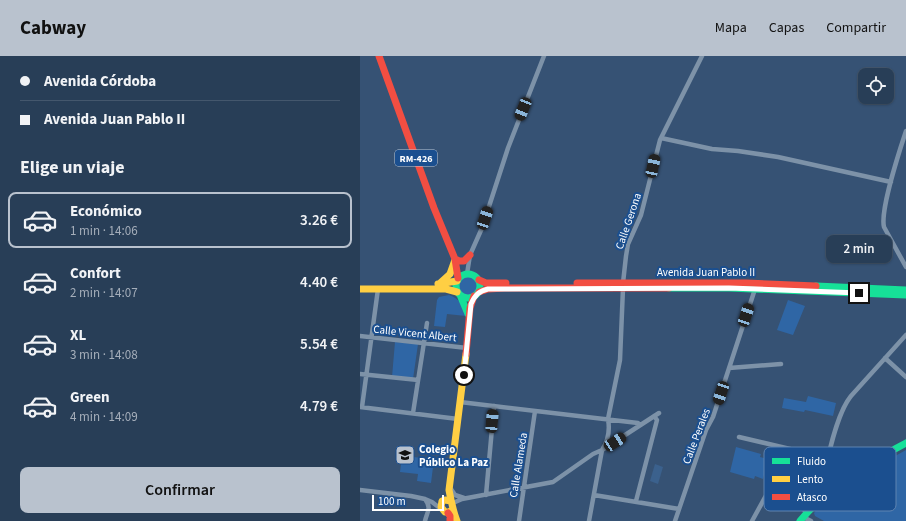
<!DOCTYPE html>
<html lang="es">
<meta charset="utf-8">
<style>
body{margin:0;font-family:"Source Sans 3",sans-serif;background:#344961;color:#f1f3f6;height:100vh;display:flex;flex-direction:column;font-size:15px;white-space:nowrap}
*{box-sizing:border-box;margin:0}
p{font-size:13px;color:#a5aeba}
.icon{flex:none;width:22px;height:22px;fill:none;stroke:currentColor;stroke-width:2;stroke-linecap:round;stroke-linejoin:round}
.map{position:relative;flex:1;overflow:hidden}
.drawer{display:flex;flex-direction:column;background:#283e57;width:360px}
.drawer>*{flex:none}
.hud{display:grid;align-content:center;height:88px;padding:0 20px;background:#283e57}
.buttons{position:absolute;left:498px;top:12px;display:grid;gap:8px}
.buttons a{display:grid;place-items:center;width:36px;height:36px;border-radius:8px;background:#283e57;box-shadow:0 1px 3px #0004,0 0 0 1px #44576d;font-size:20px}
.scale{position:absolute;left:12px;bottom:10px;width:72px;box-sizing:border-box;padding-left:4px;border:2px solid #fff;border-top:0;font-size:11px;line-height:14px;white-space:nowrap;color:#fff;-webkit-text-stroke:3px #1b4f8f;paint-order:stroke}
.end{position:absolute;width:18px;height:18px;margin:-9px;border:5px solid #fff;background:#111;box-shadow:0 0 0 2px #111}
.from{border-radius:50%}
.bubble{position:absolute;height:28px;border-radius:8px;background:#283e57;box-shadow:0 1px 3px #0004,0 0 0 1px #44576d;font-size:13px;font-weight:600;line-height:28px;text-align:center}
.car{position:absolute;width:12px;height:24px;margin:-12px -6px;border-radius:5px;box-shadow:0 0 3px 1px #0007;background:linear-gradient(#222 24%,#8ab4d8 0 40%,#222 0 76%,#8ab4d8 0 86%,#222 0)}
.hud b{display:flex;align-items:center;gap:14px;height:38px;font-size:15px}
.hud b+b{border-top:1px solid #44576d}
.hud i{width:10px;height:10px;background:#f1f3f6}
ul{padding:0;list-style:none}
li{display:flex;align-items:center;gap:12px;height:56px;margin:0 8px 6px;padding:0 12px;border:2px solid transparent;border-radius:8px}
li div{flex:1}
li b{display:block;font-size:15px}
li em{font-style:normal;font-weight:600}
li.active{border-color:#b9c2ce}
li>.icon{width:36px;height:36px;stroke-width:1.5}
h2{padding:0 20px;font-size:18px;line-height:48px}
.cta{display:flex;gap:8px;margin-top:auto;padding:8px 20px}
.cta a{flex:1;height:46px;border-radius:8px;background:#b9c2ce;color:#111;font-size:16px;font-weight:600;line-height:46px;text-align:center}
header{display:flex;align-items:center;gap:24px;box-sizing:border-box;height:56px;padding:0 20px;background:#b9c2ce;color:#111}
header strong{font-size:19px}
nav{display:flex;gap:22px;margin-inline-start:auto;font-size:14px}
main{display:flex;flex:1;min-height:0}
.map>svg:first-child{display:block}
.green{fill:#2f66a5}
.water{fill:#3b618d}
.lines{fill:none;stroke-linecap:round;stroke-linejoin:round}
.street{stroke:#7d92a8;stroke-width:4.5}
.fast{stroke:#16e098;stroke-width:7}
.slow{stroke:#ffcf43;stroke-width:7}
.jam{stroke:#f24e42;stroke-width:7}
.route{stroke:#fff;stroke-width:5}
.labels{text-anchor:middle;stroke-width:4;stroke-linejoin:round;paint-order:stroke}
.shield{fill:#1b4f8f;stroke:#bbcadd;stroke-width:1}
.shield-label{font-size:10px;font-weight:bold;fill:#fff}
.street-label{font-size:11px;fill:#fff;stroke:#1b4f8f}
.poi-label{font-size:11px;font-weight:bold;fill:#fff;stroke:#1b4f8f;text-anchor:start}
.key{fill:#1b4f8f;stroke:#5f84b1;stroke-width:1}
.key-label{font-size:11px;fill:#fff}
</style>
<header>
<strong>Cabway</strong>
<nav><a>Mapa</a><a>Capas</a><a>Compartir</a></nav>
</header>
<main>
<section class="drawer">
<div class="hud">
<b><i class="from"></i>Avenida Córdoba</b>
<b><i></i>Avenida Juan Pablo II</b>
</div>
<h2>Elige un viaje</h2>
<ul>
<li class="active"><svg class="icon" aria-label="car" viewBox="0 0 24 24"><path d="M5 17H2v-5l4-1 3-4h7l3 4 3 1v5h-3M9 17h6M6 11h13"/><circle cx="7" cy="17" r="2"/><circle cx="17" cy="17" r="2"/></svg><div><b>Económico</b><p>1 min · 14:06</p></div><em>3.26 €</em></li>
<li><svg class="icon" aria-label="car" viewBox="0 0 24 24"><path d="M5 17H2v-5l4-1 3-4h7l3 4 3 1v5h-3M9 17h6M6 11h13"/><circle cx="7" cy="17" r="2"/><circle cx="17" cy="17" r="2"/></svg><div><b>Confort</b><p>2 min · 14:07</p></div><em>4.40 €</em></li>
<li><svg class="icon" aria-label="car" viewBox="0 0 24 24"><path d="M5 17H2v-5l4-1 3-4h7l3 4 3 1v5h-3M9 17h6M6 11h13"/><circle cx="7" cy="17" r="2"/><circle cx="17" cy="17" r="2"/></svg><div><b>XL</b><p>3 min · 14:08</p></div><em>5.54 €</em></li>
<li><svg class="icon" aria-label="car" viewBox="0 0 24 24"><path d="M5 17H2v-5l4-1 3-4h7l3 4 3 1v5h-3M9 17h6M6 11h13"/><circle cx="7" cy="17" r="2"/><circle cx="17" cy="17" r="2"/></svg><div><b>Green</b><p>4 min · 14:09</p></div><em>4.79 €</em></li>
</ul>
<div class="cta"><a>Confirmar</a></div>
</section>
<div class="map">
<svg width="546" height="465" viewBox="0 0 546 465">
<rect width="100%" height="100%" fill="#365274"/>
<!-- green -->
<path class="green" d="M99 230a9 9 0 1 1 18 0a9 9 0 1 1-18 0Z
M89,239c11,4 14,10 17,21l-19,-2 -2,13 -11,-1 3,-26 2,-3z
M428,244l17,6 -12,29 -16,-5z
M35,286l23,2 -5,35 -21,-2z
M448,340l28,7 -3,13 -28,-6 -1,2 -22,-4 2,-10 22,4z
M376,391l25,7 -1,3 8,2 -5,20 -8,-3 -1,3 -24,-7z
M546,394v71h-82l-9,-5 -1,-3c23,-29 60,-45 92,-63z
M42,400l32,3 -3,24 -14,-2 1,-7 -18,-2z"/>
<!-- water -->
<path class="water" d="M295,408l8,3 -5,17 -8,-3z"/>
<g class="lines">
<!-- street -->
<path class="street" d="M546,75c-6,18 -26,80 -22,96l22,40
M301,82l51,11 26,2 40,6 113,25
M107,218l3,-19 12,-27 26,-80 36,-92
M263,227l3,-27 2,-12 13,-29 19,-75 42,-84
M0,280l107,12
M525,302l21,19
M369,312l52,-4
M0,318l58,6
M100,346l178,21 2,2
M0,351l98,12
M2,351l16,-118
M53,357l14,-90
M379,381l89,21
M464,422l18,3
M91,433l4,6 9,3
M0,434l51,6 14,3c7,9 2,13 0,22
M469,436l-6,-10c4,-22 14,-69 28,-86l55,-61
M126,439l8,-89
M234,439l85,14
M65,443l7,3 9,7
M276,445l21,-81 -3,-4
M93,447l9,-4 91,-17 40,-28 9,-4 57,-37
M451,451l1,-7 11,-18
M443,461l8,4
M159,465l16,-110
M229,465l13,-71c6,-9 8,-20 6,-31l12,-59 3,-72
M315,465l31,-91 7,-13 42,-128
M392,465l16,-29 3,-3 7,1 21,11 7,12"/>
<!-- fast -->
<path class="fast" d="M96 230a12 12 0 1 1 24 0a12 12 0 1 1-24 0Z
M456,230l90,4
M309,232h60l177,7
M100,239l8,19
M440,465c29,-35 66,-57 106,-78"/>
<!-- slow -->
<path class="slow" d="M78,228l19,-3
M79,228l11,-10 5,-14
M0,233h86l11,3
M91,445l-6,-1 -3,1 -1,6 4,5h4l4,-3
M97,465c-4,-10 -6,-20 -8,-31l17,-136"/>
<!-- jam -->
<path class="jam" d="M19,0l55,152 21,51 3,19
M95,203l4,2h5l6,-6
M119,224l7,3h20
M217,227h169l70,3
M119,236l9,-3 17,-1h164
M106,298l4,-46 4,-12
M88,457l2,3v5"/>
</g>
<g class="lines">
<!-- route -->
<path class="route" d="M104,319l7,-71c4,-9 8,-13 17,-15l241,-1 130,5"/>
</g>
<!-- icons -->
<defs>
<g id="school-square" transform="scale(1)"><rect x="-9" y="-9" width="18" height="18" rx="4" fill="#b9c2ce" stroke="#1b4f8f"/><path d="M0-5L7-2L0 1L-7-2ZM-4 1L0 2.5L4 1V4Q0 6-4 4Z" fill="#111"/></g>
</defs>
<g fill-rule="evenodd">
<use href="#school-square" x="45" y="399"/>
</g>
<g class="labels">
<!-- shield labels -->
<rect class="shield" x="35" y="94" width="42" height="16" rx="3"/>
<g class="shield-label">
<text x="56" y="106">RM-426</text>
</g>
<!-- street labels -->
<g class="street-label">
<text transform="translate(268 165) rotate(-71)" y="4">Calle Gerona</text>
<text x="346" y="220">Avenida Juan Pablo II</text>
<text transform="translate(55 277) rotate(6)" y="4">Calle Vicent Albert</text>
<text transform="translate(336 380) rotate(-69)" y="4">Calle Perales</text>
<text transform="translate(158 409) rotate(-81)" y="4">Calle Alameda</text>
</g>
<!-- poi labels -->
<g class="poi-label">
<text x="59" y="397">Colegio<tspan x="59" dy="13">Público La Paz</tspan></text>
</g>
</g>
<!-- legend -->
<rect x="404" y="391" width="132" height="64" rx="6" class="key"/>
<rect x="412" y="402" width="18" height="6" fill="#16e098"/>
<rect x="412" y="420" width="18" height="6" fill="#ffcf43"/>
<rect x="412" y="438" width="18" height="6" fill="#f24e42"/>
<g class="key-label">
<text x="437" y="409">Fluido</text>
<text x="437" y="427">Lento</text>
<text x="437" y="445">Atasco</text>
</g>
</svg>
<div class="buttons">
<a><svg class="icon" aria-label="locate" viewBox="0 0 24 24"><circle cx="12" cy="12" r="6"/><path d="M12 2v4M12 18v4M2 12h4M18 12h4"/></svg></a>
</div>
<div class="scale">100 m</div>
<i class="end from" style="left:104px;top:319px"></i>
<i class="end" style="left:499px;top:237px"></i>
<div class="bubble" style="left:466px;top:179px;width:66px">2 min</div>
<i class="car" style="left:163px;top:53px;rotate:202deg"></i>
<i class="car" style="left:293px;top:110px;rotate:12deg"></i>
<i class="car" style="left:125px;top:162px;rotate:18deg"></i>
<i class="car" style="left:386px;top:259px;rotate:18deg"></i>
<i class="car" style="left:361px;top:337px;rotate:198deg"></i>
<i class="car" style="left:132px;top:365px;rotate:5deg"></i>
<i class="car" style="left:255px;top:386px;rotate:57deg"></i>
</div>
</main>
